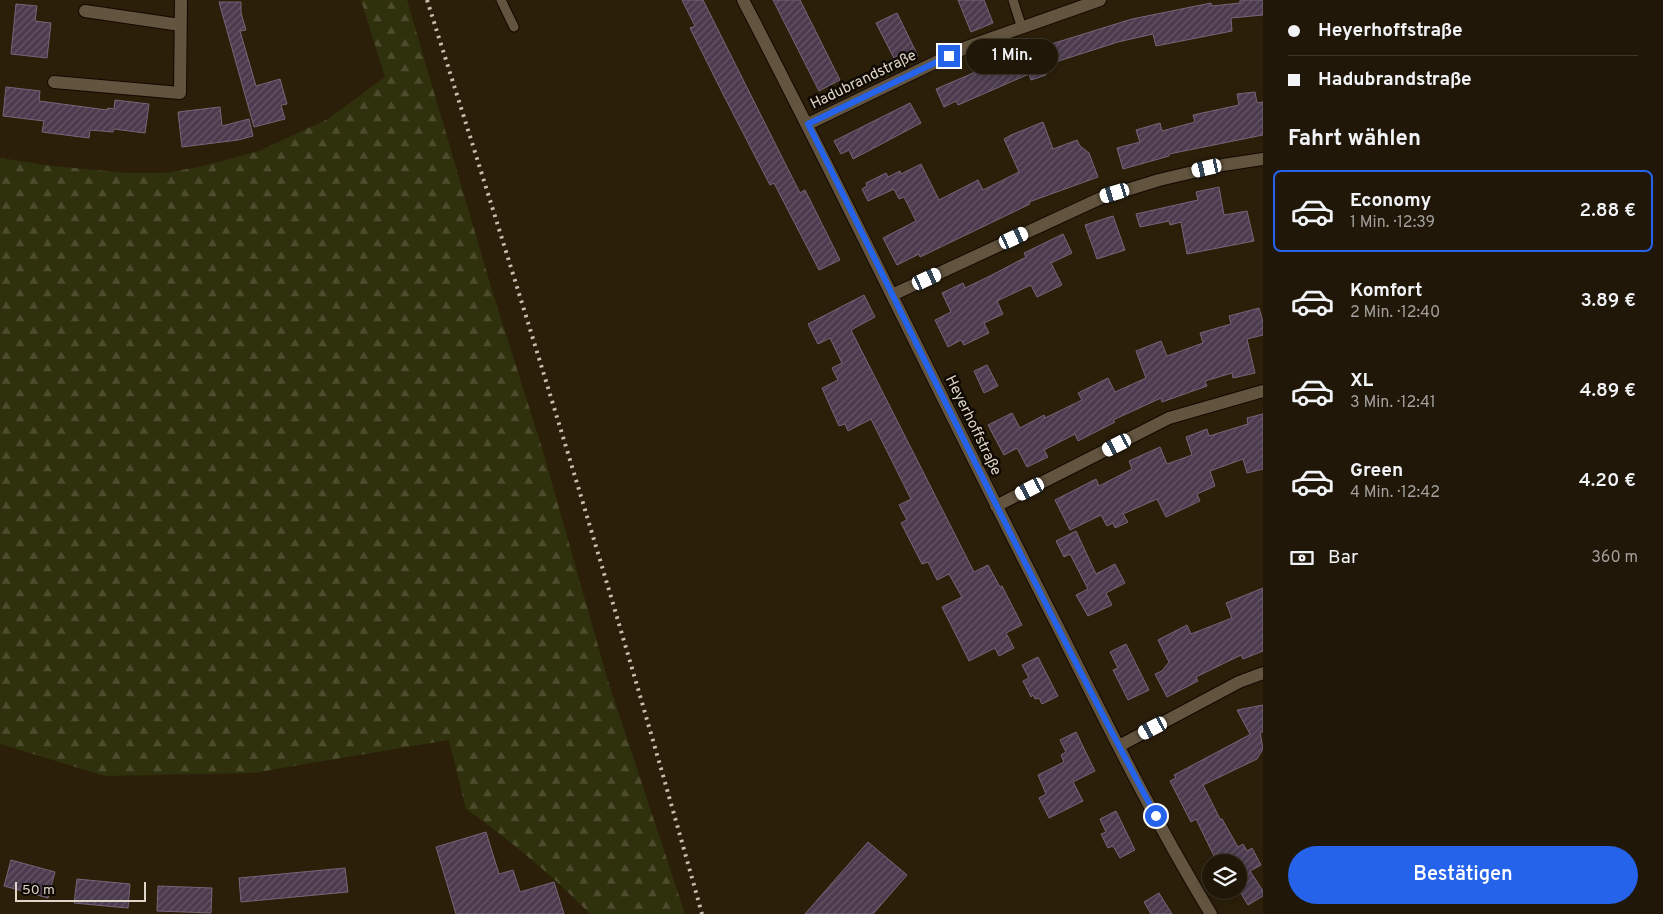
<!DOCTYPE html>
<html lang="de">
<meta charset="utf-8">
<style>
body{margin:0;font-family:Overpass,sans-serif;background:#282012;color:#f1f3f6;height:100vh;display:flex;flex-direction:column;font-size:19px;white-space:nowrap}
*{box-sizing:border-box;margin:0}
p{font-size:16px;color:#a29f9c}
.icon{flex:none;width:28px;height:28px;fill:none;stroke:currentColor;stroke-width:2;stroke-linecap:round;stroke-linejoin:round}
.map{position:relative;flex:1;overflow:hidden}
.details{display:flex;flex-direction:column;background:#201708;width:400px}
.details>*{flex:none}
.top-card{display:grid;align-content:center;height:110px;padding:0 25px;background:#201708}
.controls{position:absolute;left:1202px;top:854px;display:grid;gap:10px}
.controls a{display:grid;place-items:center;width:45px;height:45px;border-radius:50%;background:#201708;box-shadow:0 2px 8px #0003,0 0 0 1px #3d3629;font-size:25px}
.scale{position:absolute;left:15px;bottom:12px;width:131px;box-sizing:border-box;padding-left:5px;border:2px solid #ded6c9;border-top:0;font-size:14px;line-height:18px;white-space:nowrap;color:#ded6c9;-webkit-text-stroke:4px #0f0a03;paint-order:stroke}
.end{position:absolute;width:22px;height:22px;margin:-11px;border:6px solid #2563eb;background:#fff;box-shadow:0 0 0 2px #fff}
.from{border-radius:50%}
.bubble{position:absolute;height:35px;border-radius:18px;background:#201708;box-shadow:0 2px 8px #0003,0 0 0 1px #3d3629;font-size:16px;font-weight:600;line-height:35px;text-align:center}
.car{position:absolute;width:15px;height:30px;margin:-15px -8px;border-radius:6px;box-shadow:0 0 4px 1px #0007;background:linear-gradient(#fff 24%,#345 0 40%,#fff 0 76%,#345 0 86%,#fff 0)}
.top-card b{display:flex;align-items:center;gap:18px;height:48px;font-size:19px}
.top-card b+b{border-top:1px solid #3d3629}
.top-card i{width:12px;height:12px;background:#f1f3f6}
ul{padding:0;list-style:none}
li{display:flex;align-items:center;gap:15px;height:82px;margin:0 10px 8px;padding:0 15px;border:2px solid transparent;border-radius:8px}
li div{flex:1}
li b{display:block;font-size:19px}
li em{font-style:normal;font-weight:600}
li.active{border-color:#2563eb}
li>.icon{width:45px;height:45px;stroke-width:1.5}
h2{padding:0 25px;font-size:22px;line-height:60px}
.pay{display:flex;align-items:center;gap:12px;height:55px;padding:0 25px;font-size:19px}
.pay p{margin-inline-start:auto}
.action{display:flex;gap:10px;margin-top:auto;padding:10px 25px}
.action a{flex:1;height:58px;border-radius:30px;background:#2563eb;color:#fff;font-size:20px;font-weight:600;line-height:58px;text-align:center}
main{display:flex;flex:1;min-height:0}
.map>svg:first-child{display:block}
.forest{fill:url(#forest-firs)}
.building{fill:url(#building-hatch);stroke:#776579}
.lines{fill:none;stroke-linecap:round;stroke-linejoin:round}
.service-casing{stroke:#130800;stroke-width:11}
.minor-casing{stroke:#130800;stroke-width:14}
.service{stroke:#62543e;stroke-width:9}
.minor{stroke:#62543e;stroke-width:12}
.rail{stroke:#c6beb0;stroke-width:4;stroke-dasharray:2.5 5;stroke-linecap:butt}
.route{stroke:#2563eb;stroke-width:6}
.labels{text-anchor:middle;stroke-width:5;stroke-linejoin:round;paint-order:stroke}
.street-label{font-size:15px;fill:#ded6c9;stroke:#0f0a03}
</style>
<main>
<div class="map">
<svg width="1263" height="914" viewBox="0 0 1263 914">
<defs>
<pattern id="forest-firs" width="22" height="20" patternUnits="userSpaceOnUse" patternTransform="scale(1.25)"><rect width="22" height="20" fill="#2f300c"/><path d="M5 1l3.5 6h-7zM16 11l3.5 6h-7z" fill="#4d4d2e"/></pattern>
<pattern id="building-hatch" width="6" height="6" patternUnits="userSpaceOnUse" patternTransform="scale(1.25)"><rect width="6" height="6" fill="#4c3b4e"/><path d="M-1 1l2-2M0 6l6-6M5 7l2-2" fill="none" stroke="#655766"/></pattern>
</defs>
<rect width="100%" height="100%" fill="#2b1f0a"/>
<!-- forest -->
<path class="forest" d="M361,0h46l84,287 51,161 66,233 77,233h-95c-39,-40 -79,-73 -124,-105l-17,-69 -197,33 -147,3 -105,-32v-586l52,8 76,7h37l34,-6 60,-16 69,-32 57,-42z"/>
<!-- building -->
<path class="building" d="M682,0h21l97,193 5,-3 35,70 -21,10 -45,-87 -4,2 -46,-89 -34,-68 5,-2z
M773,0h27l40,80 -21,11z
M958,0h26l9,23 -22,9z
M1240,0h23v15l-32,3 1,13 -76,15 -3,-12 -35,8 -75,24 3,9 -15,5 -2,-6 -71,31 -2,-4 -12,6 -8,-18 86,-37 -2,-5 13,-5 2,7 97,-30 79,-16 1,3 28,-3z
M219,2h22v11l5,17 -6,1 16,55 24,-7 7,25 -6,1 4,14 -31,8z
M16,4l21,2 -2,15 16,2 -4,35 -36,-4z
M897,13l21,43 -20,10 -22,-43z
M6,87l34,4 -1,10 68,9 1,-2 6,1 1,-9 34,4 -4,29 -31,-4 -1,3 -23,-2 -1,8 -47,-6 2,-11 -41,-5z
M1255,92l2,11 6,-1v33l-94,19v2l-46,13 -6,-21 23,-6 -4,-12 24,-7 2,8 33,-9 -2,-7 46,-10 -2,-11z
M910,103l11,20 -68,36 -4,-9 -8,4 -7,-13z
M220,107l2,19 27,-7 4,17 -15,4 -56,7 -4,-35z
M1043,122l10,27 24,-9 3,6 9,7 9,24 -69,25 1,2 -110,53 -1,-3 -22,11 -14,-27 33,-17 -12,-24 -5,2 -5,-10 -26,12 -6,-12 5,-3 -1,-3 20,-10 2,4 12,-6 1,3 20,-10 18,36 39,-20 5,10 36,-18 -15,-33 7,-4z
M1219,187l5,28 23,-4 7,30 -67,13 -6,-32 -11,3 -1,-4 -29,6 -4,-13 62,-14 -2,-8z
M1113,216l12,34 -28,9 -12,-34z
M1063,234l9,19 -21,10 11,22 -25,12 -6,-12 -34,16 6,13 -19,9 5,10 -25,12 -3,-5 -13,7 -13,-27 16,-8 -9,-19 21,-10 2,5 27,-13 34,-18 -2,-4z
M864,295l11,22 -24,13 123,242 14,-7 12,22 2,-1 20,39 -16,8 8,15 -15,8 -4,-8 -26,13 -27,-54 20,-10 -13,-23 -12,6 -9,-18 -6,2 -21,-41 6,-3 -8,-15 12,-6 -40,-80 -23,12 -3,-7 -6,2 -17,-38 16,-8 -6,-12 10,-5 -12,-25 -12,6 -10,-20z
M1259,308l4,14v13l-16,4 8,34 -22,5 -1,-5 -27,8 2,5 -45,16 -1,-4 -48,22 2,2 -37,19 -3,-7 -31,16 4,7 -21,10 -10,-19 -13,7 -16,-30 24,-12 8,15 24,-13 1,3 37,-18 -4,-7 30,-15 7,14 31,-14 -10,-27 25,-10 6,15 36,-13 -3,-10 31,-9 -2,-8z
M987,365l11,21 -14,7 -10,-22z
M1263,414v55l-16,4 -4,-14 -33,12 5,15 -18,8 3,7 -34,16 -9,-18 -34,15 5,8 -13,6 -2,-5 -6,3 -6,-11 -31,15 -15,-30 41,-21 3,7 33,-17 -3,-8 31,-14 7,17 25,-9 -6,-18 21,-8 2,7 39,-12 -1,-6z
M1076,531l20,43 19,-10 10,19 -19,10 6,12 -24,11 -12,-21 12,-6 -18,-35 -6,3 -8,-16z
M1263,588v63l-20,8 -2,-4 -45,22 2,4 -31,16 -12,-23 7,-3 7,-9 -11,-22 29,-15 4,9 41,-16 -6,-15z
M1126,644l23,46 -21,10 -15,-30 5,-2 -8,-16z
M1038,657l20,39 -16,8 -3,-6 -4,1 -2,-4 -2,2 -8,-16 6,-3 -7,-13z
M1263,705v27h-3l3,17 -6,10 -54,26 17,34h2l16,28 5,-3 4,7 5,-3 9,17 -11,6 13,20v5l-15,9 -9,-15v-28h-22l-21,-43 -5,3 -21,-41 6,-3 -2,-3 77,-41h-1l-13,-24z
M1076,732l19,39 -22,11 10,19 -34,17 -10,-20 7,-4 -8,-19 26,-13 -3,-7 5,-3 -6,-12z
M1116,811l19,39 -15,8 -7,-12 -5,2 -7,-14 5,-2 -6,-13z
M486,832l13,42 14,-4 7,22 34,-10 10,32h-108l-20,-67z
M868,842l39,33 -34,39h-68z
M11,860l44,12 -7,26 -44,-12z
M345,868l3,24 -107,10 -2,-24z
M77,879l53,5 -2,24 -54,-5z
M158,886l54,2 -1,25 -54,-2z
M1159,893l13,21h-21l-7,-12z"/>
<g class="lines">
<!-- service casing -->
<g class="service-casing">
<path id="service" d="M501,0l13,27
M1013,0l9,28"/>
</g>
<!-- minor casing -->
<g class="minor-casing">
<path id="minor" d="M743,0c108,208 208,419 315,627 49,97 97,195 153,287
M85,11l95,14
M54,82l126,11 1,-93
M808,124l159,-77 133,-47
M892,295l209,-97 58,-18 64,-15 40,-6
M996,506l173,-88 94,-27
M1119,746l120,-64 24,-9"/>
</g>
<!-- service -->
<use href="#service" class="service"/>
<!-- minor -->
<use href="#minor" class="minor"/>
<!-- rail -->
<path class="rail" d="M427,0c96,303 190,607 275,914"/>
</g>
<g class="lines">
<!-- route -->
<path class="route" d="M949,56l-141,68c115,231 226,464 348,692"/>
</g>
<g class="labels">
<!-- street labels -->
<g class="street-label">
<text transform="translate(863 79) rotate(-26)" y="5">Hadubrandstraße</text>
<text transform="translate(974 425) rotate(64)" y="5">Heyerhoffstraße</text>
</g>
</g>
</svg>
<div class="controls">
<a><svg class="icon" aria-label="layers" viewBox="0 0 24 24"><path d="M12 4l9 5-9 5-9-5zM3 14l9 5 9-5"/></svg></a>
</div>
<div class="scale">50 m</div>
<i class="end from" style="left:1156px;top:816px"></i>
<i class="end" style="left:949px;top:56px"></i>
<div class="bubble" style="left:966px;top:39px;width:92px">1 Min.</div>
<i class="car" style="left:1207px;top:168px;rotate:257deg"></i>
<i class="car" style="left:1115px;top:193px;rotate:253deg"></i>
<i class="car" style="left:1014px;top:238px;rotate:65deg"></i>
<i class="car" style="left:927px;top:279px;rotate:65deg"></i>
<i class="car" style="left:1117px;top:445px;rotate:243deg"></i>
<i class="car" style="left:1030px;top:489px;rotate:243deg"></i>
<i class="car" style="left:1153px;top:728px;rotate:242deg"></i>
</div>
<section class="details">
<div class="top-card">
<b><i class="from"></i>Heyerhoffstraße</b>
<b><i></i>Hadubrandstraße</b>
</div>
<h2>Fahrt wählen</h2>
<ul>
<li class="active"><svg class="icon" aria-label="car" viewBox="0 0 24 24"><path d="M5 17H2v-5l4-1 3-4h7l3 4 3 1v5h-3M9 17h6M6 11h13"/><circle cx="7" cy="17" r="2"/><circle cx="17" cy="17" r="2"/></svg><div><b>Economy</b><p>1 Min. · 12:39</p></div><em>2.88 €</em></li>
<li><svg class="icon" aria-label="car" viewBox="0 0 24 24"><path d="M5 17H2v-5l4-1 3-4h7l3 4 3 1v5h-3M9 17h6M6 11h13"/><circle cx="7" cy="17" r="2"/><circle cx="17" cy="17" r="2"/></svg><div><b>Komfort</b><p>2 Min. · 12:40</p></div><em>3.89 €</em></li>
<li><svg class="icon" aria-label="car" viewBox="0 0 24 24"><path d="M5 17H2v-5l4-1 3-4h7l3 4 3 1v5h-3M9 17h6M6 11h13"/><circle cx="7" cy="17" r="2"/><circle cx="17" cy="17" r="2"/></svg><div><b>XL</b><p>3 Min. · 12:41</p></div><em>4.89 €</em></li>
<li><svg class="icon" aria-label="car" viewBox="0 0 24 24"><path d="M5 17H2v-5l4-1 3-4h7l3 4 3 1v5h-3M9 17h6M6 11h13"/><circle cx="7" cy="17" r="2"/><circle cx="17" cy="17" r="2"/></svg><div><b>Green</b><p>4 Min. · 12:42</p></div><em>4.20 €</em></li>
</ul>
<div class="pay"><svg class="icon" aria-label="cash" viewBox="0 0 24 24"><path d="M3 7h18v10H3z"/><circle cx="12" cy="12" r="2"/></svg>Bar<p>360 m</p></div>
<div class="action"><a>Bestätigen</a></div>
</section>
</main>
